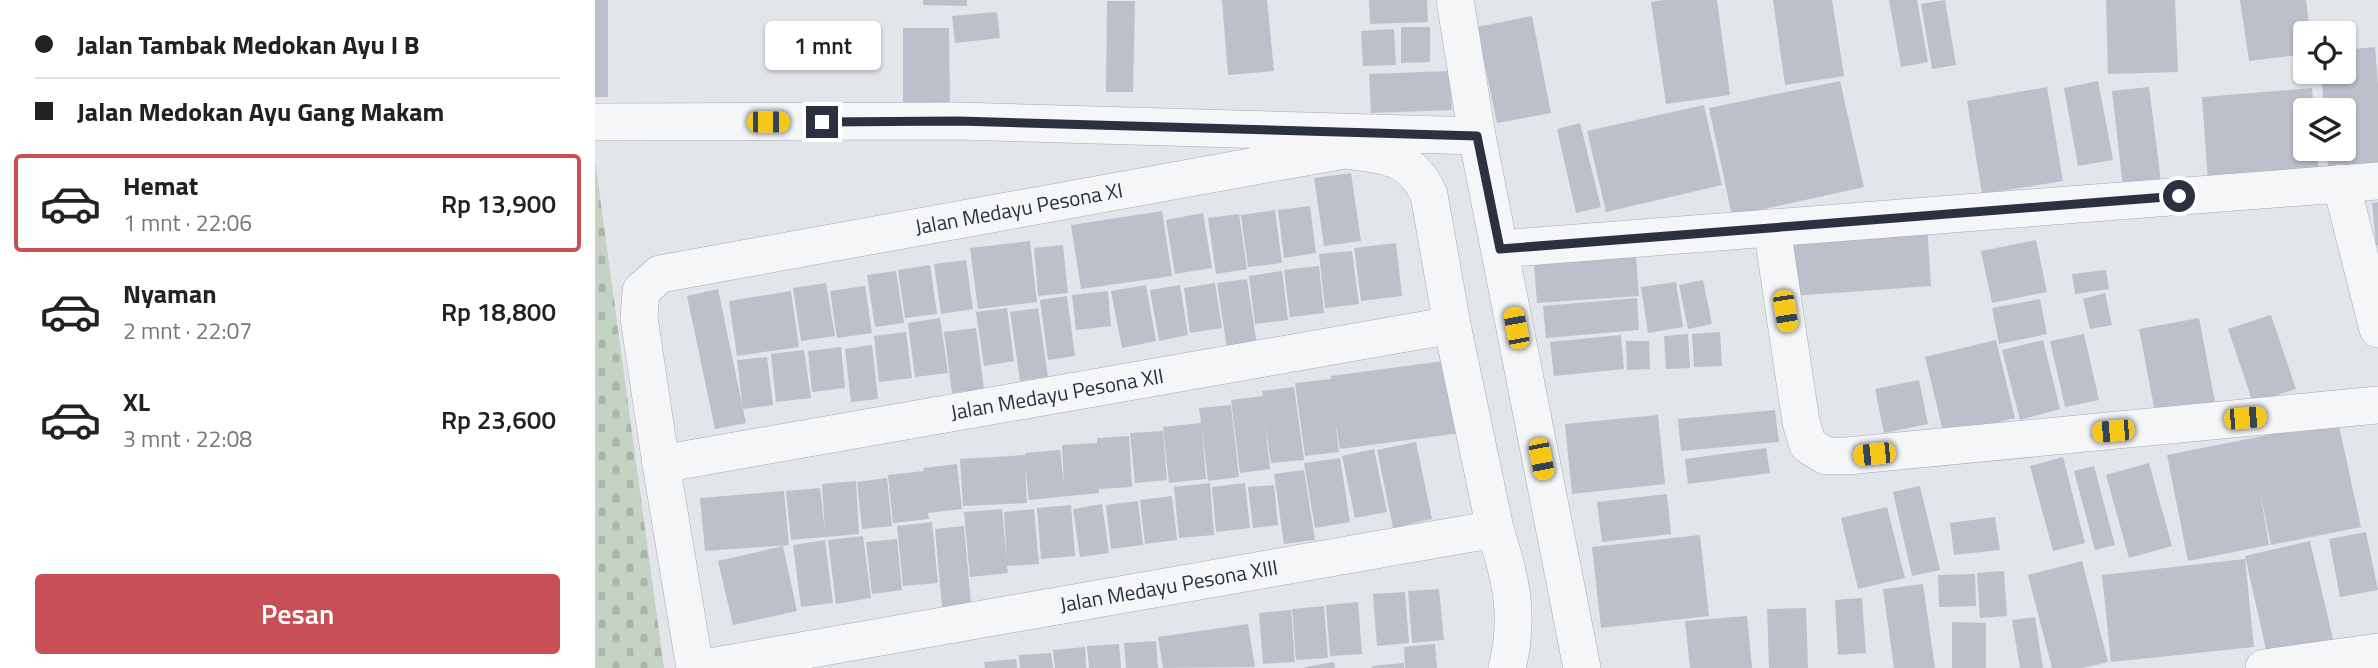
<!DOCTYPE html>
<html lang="id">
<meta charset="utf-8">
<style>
body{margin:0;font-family:"Titillium Web",sans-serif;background:#f2f2f2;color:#222;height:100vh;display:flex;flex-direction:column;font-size:26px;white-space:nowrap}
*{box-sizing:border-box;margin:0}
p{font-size:23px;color:#767676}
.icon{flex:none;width:38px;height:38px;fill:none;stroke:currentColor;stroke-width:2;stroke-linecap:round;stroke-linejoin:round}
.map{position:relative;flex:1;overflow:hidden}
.sheet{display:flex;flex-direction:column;background:#fff;width:595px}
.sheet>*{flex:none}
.top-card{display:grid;align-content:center;height:154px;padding:0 35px;background:#fff}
.buttons{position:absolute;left:1698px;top:21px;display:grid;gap:14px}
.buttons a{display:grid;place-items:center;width:63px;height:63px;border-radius:7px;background:#fff;box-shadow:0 2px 5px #0004;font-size:35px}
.end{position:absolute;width:32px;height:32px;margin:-16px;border:9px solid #2b3141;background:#fff;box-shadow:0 0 0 4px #fff}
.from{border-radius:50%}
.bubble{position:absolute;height:49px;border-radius:7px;background:#fff;box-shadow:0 2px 5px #0004;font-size:23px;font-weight:600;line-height:49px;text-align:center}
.car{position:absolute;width:21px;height:42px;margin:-21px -10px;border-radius:9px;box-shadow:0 0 5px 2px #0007;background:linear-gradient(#f5c518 24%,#345 0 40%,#f5c518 0 76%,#345 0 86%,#f5c518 0)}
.top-card b{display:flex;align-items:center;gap:24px;height:66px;font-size:26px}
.top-card b+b{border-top:2px solid #e0e0e0}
.top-card i{width:18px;height:18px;background:#222}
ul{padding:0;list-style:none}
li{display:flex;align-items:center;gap:21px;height:98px;margin:0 14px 10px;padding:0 21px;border:4px solid transparent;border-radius:7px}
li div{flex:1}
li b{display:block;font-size:26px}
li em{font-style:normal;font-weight:600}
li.selected{border-color:#c84f55}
li>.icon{width:63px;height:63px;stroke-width:1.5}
.primary-button{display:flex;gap:14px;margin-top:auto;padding:14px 35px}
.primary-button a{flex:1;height:80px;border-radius:7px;background:#c84f55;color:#fff;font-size:28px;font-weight:600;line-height:80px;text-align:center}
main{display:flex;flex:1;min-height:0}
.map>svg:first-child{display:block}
.cemetery{fill:url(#cemetery-stones)}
.building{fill:#bdc0ca}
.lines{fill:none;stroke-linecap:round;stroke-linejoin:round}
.minor-casing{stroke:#a7abb4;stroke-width:38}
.minor{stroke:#f5f6f8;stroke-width:37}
.route{stroke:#2b3141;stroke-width:9}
.labels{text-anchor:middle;stroke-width:5;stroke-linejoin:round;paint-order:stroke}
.street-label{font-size:21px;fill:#2b3141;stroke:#f2f4f7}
</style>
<main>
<section class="sheet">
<div class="top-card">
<b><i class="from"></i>Jalan Tambak Medokan Ayu I B</b>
<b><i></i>Jalan Medokan Ayu Gang Makam</b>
</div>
<ul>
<li class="selected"><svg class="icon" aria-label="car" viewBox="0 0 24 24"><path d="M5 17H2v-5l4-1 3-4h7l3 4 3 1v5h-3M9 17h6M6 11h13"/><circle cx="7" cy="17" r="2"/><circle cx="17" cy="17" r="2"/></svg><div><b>Hemat</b><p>1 mnt · 22:06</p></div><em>Rp 13,900</em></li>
<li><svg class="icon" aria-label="car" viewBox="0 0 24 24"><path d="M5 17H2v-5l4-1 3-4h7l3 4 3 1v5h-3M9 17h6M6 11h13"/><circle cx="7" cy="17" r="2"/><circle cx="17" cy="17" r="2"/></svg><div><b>Nyaman</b><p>2 mnt · 22:07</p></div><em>Rp 18,800</em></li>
<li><svg class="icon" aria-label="car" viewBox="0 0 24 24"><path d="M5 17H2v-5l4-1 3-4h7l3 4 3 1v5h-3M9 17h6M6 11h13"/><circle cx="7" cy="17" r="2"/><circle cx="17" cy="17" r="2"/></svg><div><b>XL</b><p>3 mnt · 22:08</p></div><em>Rp 23,600</em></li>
</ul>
<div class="primary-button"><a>Pesan</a></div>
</section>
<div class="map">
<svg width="1783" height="668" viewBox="0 0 1783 668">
<defs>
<pattern id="cemetery-stones" width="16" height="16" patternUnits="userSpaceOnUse" patternTransform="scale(1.75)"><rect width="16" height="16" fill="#c6d3c4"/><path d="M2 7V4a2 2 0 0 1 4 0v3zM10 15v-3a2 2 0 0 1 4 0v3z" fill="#aab6aa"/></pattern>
</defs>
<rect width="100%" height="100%" fill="#e2e5ea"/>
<!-- cemetery -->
<path class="cemetery" d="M0,160l69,508h-69z"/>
<!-- building -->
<path class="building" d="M0,0h13v97h-13z
M328,0h44v6l-44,-1z
M627,0h45l7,71 -46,4z
M774,0h58l1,22 -58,2z
M1069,0h53l13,95 -64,9 -15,-102z
M1178,0h59l12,76 -59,9z
M1294,0h28l11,62 -27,5z
M1350,0l11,65 -24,4 -11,-65z
M1511,0h69l3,72 -70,2z
M1645,0h66l4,33h-5v21l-56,7z
M512,1h28l-2,91h-27z
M402,12l3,26 -45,5 -3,-27z
M937,16l19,97 -54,10 -20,-96z
M806,27h29v35l-29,1z
M308,28h46l1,75 -47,1z
M799,29l2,36 -33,1 -2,-35z
M1780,47l3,37v81l-50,4 -1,-20h16v-39h-19l-3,-38h22v-22z
M855,71l2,39 -81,3 -2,-39z
M1245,81l24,106 -132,29 -23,-108z
M1503,81l15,79 -35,6 -14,-78z
M1452,87l16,94 -81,13 -15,-93z
M1554,87l12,95 -38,5 -11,-96z
M1717,88l2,22h-9v39h12l2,24 -111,9 -6,-85z
M1109,105l18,80 -116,27 -19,-81z
M985,123l21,84 -25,6 -19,-84z
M756,173l10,68 -37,5 -10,-68z
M1783,202v43h-2l-4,-42z
M715,206l6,47 -32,5 -6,-48z
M680,210l7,53 -34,4 -7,-52z
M567,211l10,65 -91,13 -10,-64z
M608,213l9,55 -37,6 -9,-54z
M644,214l8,55 -31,5 -8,-56z
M1332,223l4,63 -138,10 -5,-63z
M1441,240l11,52 -55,11 -11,-52z
M435,241l7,61 -59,7 -8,-61z
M801,243l6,53 -41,5 -7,-53z
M468,245l5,48 -30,3 -4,-48z
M757,251l7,53 -34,4 -6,-54z
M1041,256l3,40 -102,7 -3,-40z
M371,260l7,49 -32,5 -7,-50z
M335,265l7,49 -32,4 -7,-48z
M724,266l5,47 -34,4 -6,-47z
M1511,270l3,19 -34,5 -3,-20z
M301,271l8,52 -29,4 -8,-52z
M687,271l6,49 -33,4 -6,-48z
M652,279l10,67 -30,3 -10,-66z
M1108,280l9,44 -24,5 -9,-44z
M1081,282l7,45 -35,6 -7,-46z
M231,283l9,53 -34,5 -8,-53z
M620,283l7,45 -32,5 -6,-45z
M551,285l10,56 -34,7 -11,-57z
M585,285l8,50 -29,6 -9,-51z
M270,286l7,47 -35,5 -7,-47z
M123,289l28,134 -31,6 -28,-133z
M196,291l8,56 -62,9 -8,-55z
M513,291l3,35 -35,4 -4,-35z
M1510,293l7,32 -22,4 -7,-30z
M472,296l8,60 -27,4 -8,-60z
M1042,298l2,32 -93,8 -3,-32z
M1445,299l7,35 -48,10 -7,-36z
M412,308l7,53 -30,5 -8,-54z
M443,308l10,69 -28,4 -10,-69z
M1676,315l25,74 -43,14 -25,-74z
M345,318l8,55 -33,4 -7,-54z
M1604,318l16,84 -60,10 -16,-83z
M381,328l8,61 -32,4 -8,-61z
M311,332l6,46 -33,4 -5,-46z
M1125,332l2,34 -28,1 -2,-33z
M1093,334l2,34 -24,1 -2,-33z
M1489,334l15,66 -34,7 -15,-66z
M1026,335l3,34 -70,7 -4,-34z
M1401,340l19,78 -71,17 -19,-78z
M1448,340l17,69 -40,11 -18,-70z
M1031,341h23l1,28 -23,1z
M277,345l6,54 -27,3 -6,-53z
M246,347l4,41 -33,4 -4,-41z
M209,350l7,48 -35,4 -5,-48z
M172,357l6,48 -30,4 -6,-49z
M856,360l9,73 -120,16 -5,-29 4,32 -34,4 -10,-73 36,-4v-3z
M1324,380l9,44 -44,9 -9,-44z
M699,387l10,73 -33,3 -6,-41 5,47 -30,4 -9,-73 32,-4 -1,-5z
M636,405l8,72 -31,4 -6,-52 4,50 -37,4 -6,-56 38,-4 -2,-15z
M1180,410l4,32 -98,9 -3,-32z
M1063,415l7,69 -93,10 -7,-70z
M1743,421l23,106 -90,18 -11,-53 9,53 -81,16 -21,-106z
M568,431l4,49 -32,3 -5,-50z
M534,436l3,51 -33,2v4l-70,7 -4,-32 2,35 -64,3 -3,-47 65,-4v-2l35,-3 4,35 -2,-40 35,-2v-5z
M821,442l16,77 -39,9 -16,-78z
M1171,448l4,25 -82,11 -3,-25z
M779,449l13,63 -32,6 -13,-62z
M1468,457l22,86 -32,8 -23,-85z
M745,458l10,64 -35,6 -11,-65z
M1554,463l23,83 -43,12 -23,-83z
M362,464l5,45 -34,4 1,6 -36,4 -5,-48 36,-4 -1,-3z
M1499,466l21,79 -20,5 -21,-79z
M709,470l11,70 -31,4 -10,-70z
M292,478l5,48 -30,3 -5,-47z
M261,481l3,53 -68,6 -5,-49 34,-3 5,45 -3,-49z
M615,483l4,52 -35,3 -5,-51z
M650,483l5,45 -34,4 -4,-45z
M679,485l4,40 -25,3 -5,-41z
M1325,486l20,84 -28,6 -19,-84z
M189,491l5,54 -84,6 -5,-53z
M1072,494l4,40 -69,8 -5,-40z
M577,496l5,44 -32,4 -5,-44z
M543,501l5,44 -32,4 -5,-44z
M507,504l7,49 -29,4 -7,-48z
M476,505l4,51 -34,3 -4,-51z
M1292,507l18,71 -47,11 -17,-71z
M407,509l5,54 -3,-51 30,-3 5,55 -32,2 1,7 -38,4 -6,-65z
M1400,517l5,33 -46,5 -4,-32z
M337,522l6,61 -35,3 -6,-60z
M369,526l7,79 -29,2 -7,-78z
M1771,532l12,58 -38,7 -11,-58z
M1105,535l9,81 -108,12 -9,-81z
M268,536l8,62 -35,6 -8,-64z
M302,539l5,51 -30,4 -6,-52z
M230,540l8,63 -32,4 -8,-62z
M1715,541l23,98 -66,15 -22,-98z
M188,546l14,65 -64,14 -15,-64z
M1650,559l9,88 -143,15 -9,-87z
M1487,561l26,101 -25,6h-31l-24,-93z
M1409,571l3,45 -27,2 -3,-45z
M1380,574l1,32 -37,1 -1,-32z
M1328,584l12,84h-41l-11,-79z
M844,589l5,51 -32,3 -4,-52z
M810,592l4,51 -32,3 -4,-52z
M1267,598l4,55 -28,2 -3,-55z
M763,602l4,52 -32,2 -4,-51z
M729,606l4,52 -32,2 -4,-51z
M1211,608l2,60h-39l-2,-59z
M696,610l4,52 -32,2 -4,-51z
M1152,616l5,52h-62l-5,-47z
M1440,617l8,51h-23l-8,-48z
M1357,622l34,1v45h-34z
M653,624l7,43 -92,1 -5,-31z
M561,641l2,27h-32l-2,-25z
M524,644l2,24h-32l-2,-22z
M840,644l2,24h-32l-1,-21z
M490,647l1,21h-31l-2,-18z
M456,653l2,15h-33l-1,-13z
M421,659l1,9h-32l-1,-6z
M739,662l1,6h-30v-1z
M809,663v5h-32v-2z"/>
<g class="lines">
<!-- minor casing -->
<g class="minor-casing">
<g id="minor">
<path d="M860,0l22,136 105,532"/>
<path d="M0,122l364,-1 518,15"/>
<path d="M1746,183l37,146"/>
<path d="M1177,228l29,194 7,23 18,11h21l531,-51"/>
<path d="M905,249l878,-68"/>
<path id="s1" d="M66,464l-22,-146 2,-27 19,-17 684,-124c39,5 68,5 85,45l23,130"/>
<path id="s2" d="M100,668l-34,-204 791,-139 43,204"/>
<path id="s3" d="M109,668l791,-139c16,50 25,87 12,139"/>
<path d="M1669,668l114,-16"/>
</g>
</g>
<!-- minor -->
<use href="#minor" class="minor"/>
</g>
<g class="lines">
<!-- route -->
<path class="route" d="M227,122l136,-1 519,15 23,113 679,-53"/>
</g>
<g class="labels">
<!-- street labels -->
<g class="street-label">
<text dy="7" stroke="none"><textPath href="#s1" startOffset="565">Jalan Medayu Pesona XI</textPath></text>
<text dy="7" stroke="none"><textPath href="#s2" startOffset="609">Jalan Medayu Pesona XII</textPath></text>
<text dy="7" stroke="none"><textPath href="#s3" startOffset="472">Jalan Medayu Pesona XIII</textPath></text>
</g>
</g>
</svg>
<div class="buttons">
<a><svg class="icon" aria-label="locate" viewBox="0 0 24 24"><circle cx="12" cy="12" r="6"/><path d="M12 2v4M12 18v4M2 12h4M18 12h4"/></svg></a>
<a><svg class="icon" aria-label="layers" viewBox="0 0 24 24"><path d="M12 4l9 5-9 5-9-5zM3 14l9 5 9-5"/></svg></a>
</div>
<i class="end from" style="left:1584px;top:196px"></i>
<i class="end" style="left:227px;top:122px"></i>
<div class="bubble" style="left:170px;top:21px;width:116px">1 mnt</div>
<i class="car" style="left:173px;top:122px;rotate:90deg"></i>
<i class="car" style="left:1190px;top:311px;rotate:171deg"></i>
<i class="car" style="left:921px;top:328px;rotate:349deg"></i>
<i class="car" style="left:1650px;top:418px;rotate:85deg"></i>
<i class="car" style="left:1518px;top:431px;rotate:265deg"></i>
<i class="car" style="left:1279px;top:454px;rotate:264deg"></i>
<i class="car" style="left:946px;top:459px;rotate:169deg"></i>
</div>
</main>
